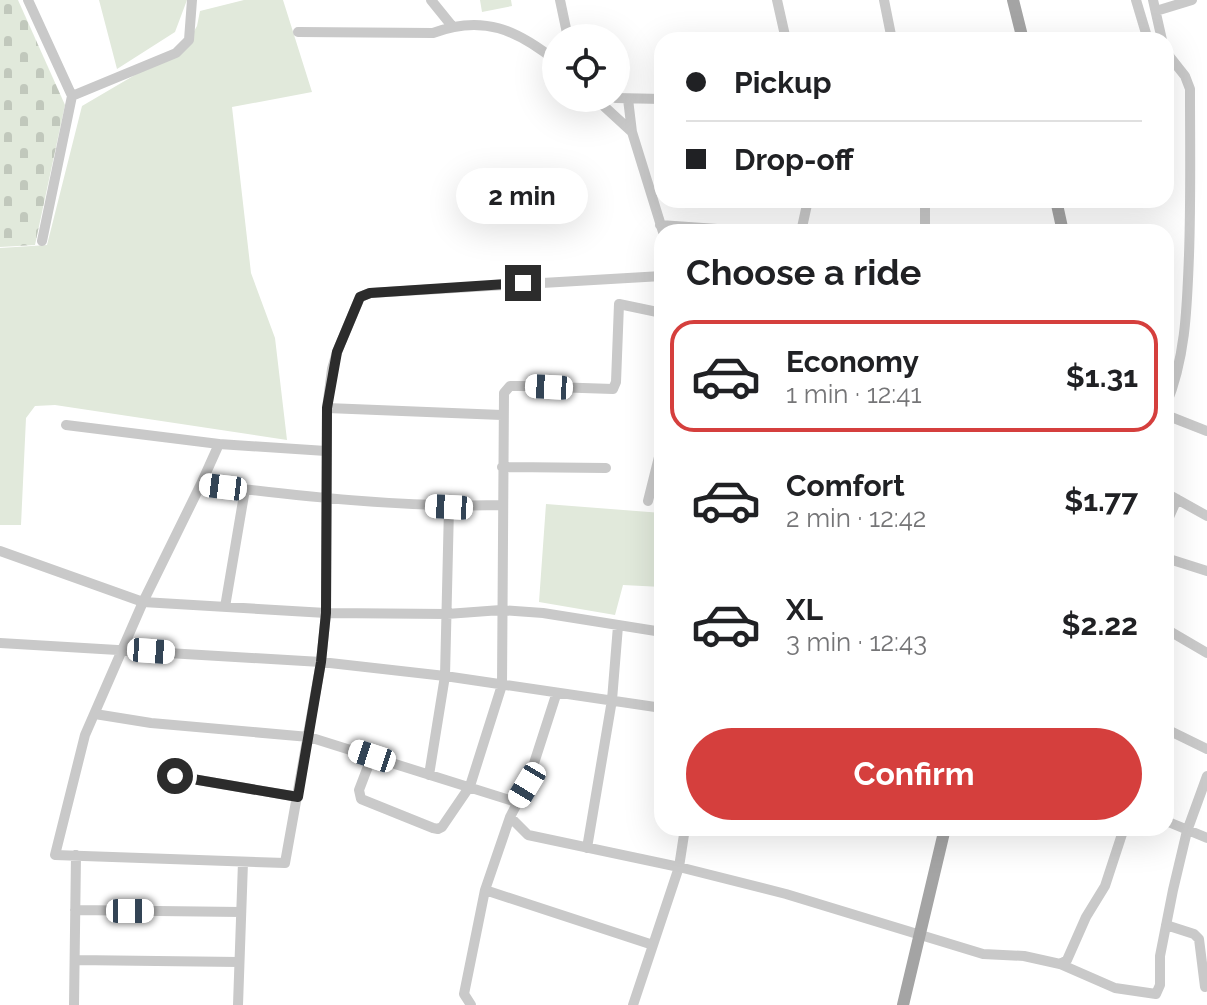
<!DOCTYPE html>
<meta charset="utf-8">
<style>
body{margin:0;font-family:Raleway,sans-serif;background:#f6f6f6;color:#202124;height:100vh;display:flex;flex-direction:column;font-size:30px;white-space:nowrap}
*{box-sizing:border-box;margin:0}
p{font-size:26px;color:#757577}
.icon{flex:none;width:44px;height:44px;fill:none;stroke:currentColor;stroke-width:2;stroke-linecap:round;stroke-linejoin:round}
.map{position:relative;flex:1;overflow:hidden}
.drawer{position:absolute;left:654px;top:224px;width:520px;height:612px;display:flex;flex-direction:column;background:#fff;border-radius:24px;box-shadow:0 8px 32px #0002}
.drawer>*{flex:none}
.hud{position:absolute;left:654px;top:32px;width:520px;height:176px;border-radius:24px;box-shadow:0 8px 32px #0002;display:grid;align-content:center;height:176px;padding:0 32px;background:#fff}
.controls{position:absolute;left:542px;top:24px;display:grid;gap:16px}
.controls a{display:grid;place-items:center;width:88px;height:88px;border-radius:50%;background:#fff;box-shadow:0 8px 32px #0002;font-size:40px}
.end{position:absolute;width:36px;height:36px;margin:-18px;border:10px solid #2c2c2c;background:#fff;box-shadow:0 0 0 4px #fff}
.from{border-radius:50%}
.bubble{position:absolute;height:56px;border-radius:28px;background:#fff;box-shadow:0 8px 32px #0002;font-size:26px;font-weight:700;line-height:56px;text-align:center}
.car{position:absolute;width:24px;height:48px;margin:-24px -12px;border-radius:10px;box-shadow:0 0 6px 2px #0007;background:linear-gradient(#fff 24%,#345 0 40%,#fff 0 76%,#345 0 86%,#fff 0)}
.hud b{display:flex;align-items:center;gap:28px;height:76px;font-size:30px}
.hud b+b{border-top:2px solid #e0e0e0}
.hud i{width:20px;height:20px;background:#202124}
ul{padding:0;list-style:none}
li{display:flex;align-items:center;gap:24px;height:112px;margin:0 16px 12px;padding:0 16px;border:4px solid transparent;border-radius:24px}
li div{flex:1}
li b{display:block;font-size:30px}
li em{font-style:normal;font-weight:700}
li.current{border-color:#d53f3d}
li>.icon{width:72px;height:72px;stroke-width:1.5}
h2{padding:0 32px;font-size:36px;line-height:96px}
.primary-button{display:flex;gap:16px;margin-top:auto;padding:16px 32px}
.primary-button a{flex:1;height:92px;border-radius:48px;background:#d53f3d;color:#fff;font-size:32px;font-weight:700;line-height:92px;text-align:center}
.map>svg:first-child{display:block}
.grass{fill:#e1e9db}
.cemetery{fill:url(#cemetery-stones)}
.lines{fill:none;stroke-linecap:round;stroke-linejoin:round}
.minor{stroke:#c9c9c9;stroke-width:10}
.major{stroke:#a4a4a4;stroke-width:12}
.route{stroke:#2c2c2c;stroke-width:10}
</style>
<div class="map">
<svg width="1207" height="1005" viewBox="0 0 1207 1005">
<defs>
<pattern id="cemetery-stones" width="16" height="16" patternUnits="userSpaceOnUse" patternTransform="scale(2)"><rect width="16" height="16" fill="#e1e9db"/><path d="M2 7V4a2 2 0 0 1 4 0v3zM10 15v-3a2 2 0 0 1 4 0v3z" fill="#c1c8bc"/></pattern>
</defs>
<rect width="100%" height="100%" fill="#fff"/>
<!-- grass -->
<path class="grass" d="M99,0h88l-12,32 -58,37z
M244,0h39l29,92 -80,15 19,166 24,65 12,102 -232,-35 -20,1 -9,12 -5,107h-21v-277l47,-3 35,-139 104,-61 11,-19 3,-15z
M480,0h31l1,6 -30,6z
M546,504l116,9v74l-39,-2 -8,30 -76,-13z"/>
<!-- cemetery -->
<path class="cemetery" d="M0,0h18l47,105 -30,140 -35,2z"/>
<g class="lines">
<!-- minor -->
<path class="minor" d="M28,0l44,96 -30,145
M431,0l21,26
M560,0l8,38
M777,0l9,40
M884,0l8,40
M1136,0l12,40
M1153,0l9,40
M1156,11l36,-11
M298,32l135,1c50,-19 84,-3 123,28
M1166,52l19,24 5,13c0,55 1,111 -1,166 -2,51 -3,102 -23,150
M72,96l104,-43 13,-13 3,-40
M595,98l37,34
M616,98l46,1
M628,99l4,33 31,100
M925,200v32
M660,225l100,7
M801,232l7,-32
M327,408l175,7
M1166,415l41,16
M66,425l153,19
M502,467l104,1
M201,484l18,-40 107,7
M1166,493l41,23
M648,501l14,-56
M502,505c-101,3 -201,-9 -301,-21l-58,118 -58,133 -30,120 230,8 36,-201 5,-49 1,-205 5,-39 5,-17 23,-55 10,-4 292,-17
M1166,524l11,-25
M0,551l143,51 183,11 121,1 54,-4 42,3 119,19
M1166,558l41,13
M225,607l20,-118
M1166,629l41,24
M0,643l321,19 124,14 217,32
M95,714l56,9 158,14 207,65
M1166,729l41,20
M372,756l-13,34 2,9 72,29 5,1 4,-2 28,-41 32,-101 2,-292 6,-7h12l91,3 3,-7 3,-78 43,9
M429,775l16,-99 4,-169
M175,776l123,21
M510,817l18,18 151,32 107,27 197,60 41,2 36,8 7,-4 19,-43 19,-31 19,-58
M1166,821l41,17
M587,848l25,-148 6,-74
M485,890l168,55
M75,910l166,2
M1166,925l28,9 5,5 6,48
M75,960l164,2
M1060,964l55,24 41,6 4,-9v-29l13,-66 14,-59 20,-55
M74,1005l2,-150
M238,1005l5,-143
M471,1005l-7,-11 21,-104 25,-73 17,-32 29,-90
M633,1005l46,-138 6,-39"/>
<!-- major -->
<path class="major" d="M1013,0l10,40
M1056,200l7,32
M903,1005l42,-177"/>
</g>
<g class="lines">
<!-- route -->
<path class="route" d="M175,776l123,21 23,-135 5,-49 1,-205 10,-56 23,-55 10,-4 153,-10"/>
</g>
</svg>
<div class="controls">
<a><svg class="icon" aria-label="locate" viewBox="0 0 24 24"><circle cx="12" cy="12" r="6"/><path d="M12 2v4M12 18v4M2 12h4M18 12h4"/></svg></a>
</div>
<i class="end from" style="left:175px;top:776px"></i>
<i class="end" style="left:523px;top:283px"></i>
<div class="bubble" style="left:456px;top:168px;width:132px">2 min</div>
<i class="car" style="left:549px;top:387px;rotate:273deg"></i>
<i class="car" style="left:223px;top:487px;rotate:277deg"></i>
<i class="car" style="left:449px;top:507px;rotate:273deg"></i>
<i class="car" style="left:151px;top:651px;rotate:94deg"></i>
<i class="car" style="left:372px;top:756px;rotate:288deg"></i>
<i class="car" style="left:527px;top:785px;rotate:211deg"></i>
<i class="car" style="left:130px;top:911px;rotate:90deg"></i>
<div class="hud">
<b><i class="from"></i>Pickup</b>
<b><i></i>Drop-off</b>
</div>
<section class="drawer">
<h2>Choose a ride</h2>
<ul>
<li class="current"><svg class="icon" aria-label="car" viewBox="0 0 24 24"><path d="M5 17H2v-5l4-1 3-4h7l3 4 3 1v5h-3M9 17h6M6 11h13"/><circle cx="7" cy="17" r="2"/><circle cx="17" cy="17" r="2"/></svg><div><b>Economy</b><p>1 min · 12:41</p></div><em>$1.31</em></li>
<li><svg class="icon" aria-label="car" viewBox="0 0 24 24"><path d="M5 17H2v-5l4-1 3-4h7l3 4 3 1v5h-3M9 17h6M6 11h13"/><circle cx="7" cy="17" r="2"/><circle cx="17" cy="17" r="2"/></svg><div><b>Comfort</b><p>2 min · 12:42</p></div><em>$1.77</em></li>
<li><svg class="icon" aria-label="car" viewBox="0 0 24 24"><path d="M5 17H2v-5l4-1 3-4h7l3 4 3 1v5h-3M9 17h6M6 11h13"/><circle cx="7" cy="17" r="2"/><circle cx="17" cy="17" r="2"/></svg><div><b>XL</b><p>3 min · 12:43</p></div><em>$2.22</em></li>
</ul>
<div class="primary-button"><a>Confirm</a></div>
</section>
</div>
